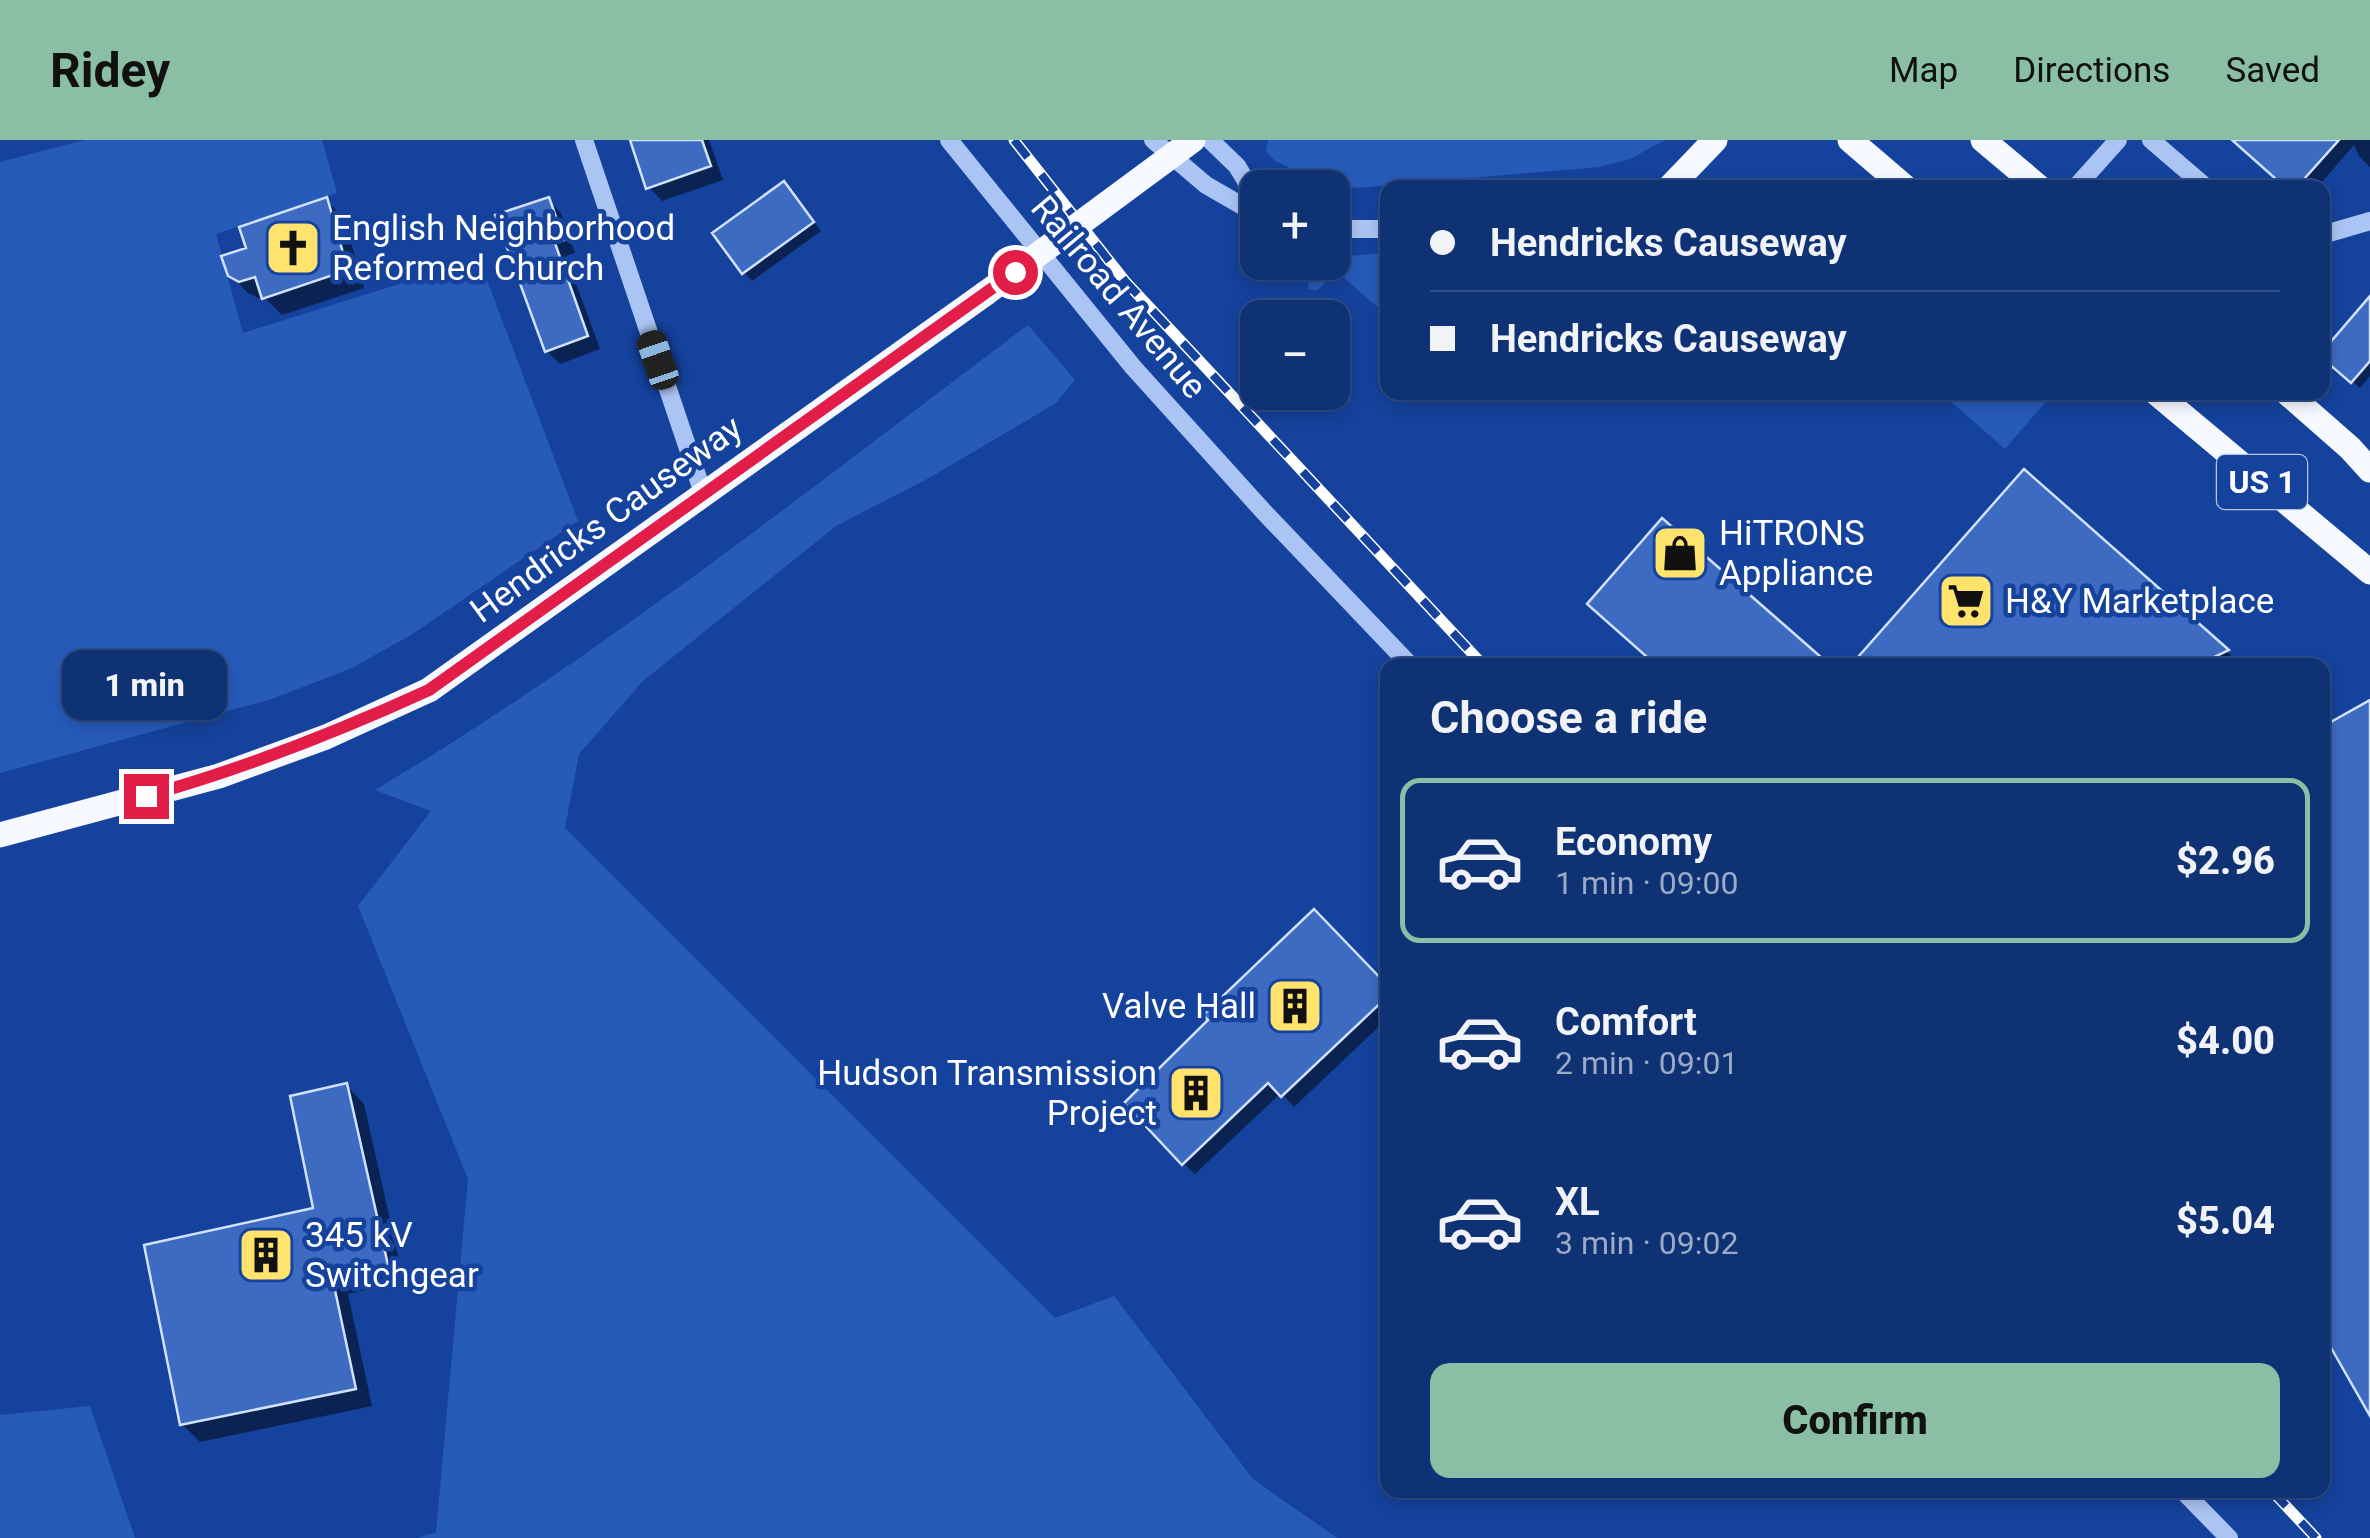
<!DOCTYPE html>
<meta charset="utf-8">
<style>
body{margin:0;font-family:Roboto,sans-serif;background:#183a7a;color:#f1f3f6;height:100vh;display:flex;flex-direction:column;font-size:38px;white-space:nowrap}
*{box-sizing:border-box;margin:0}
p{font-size:32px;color:#9baac5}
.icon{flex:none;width:55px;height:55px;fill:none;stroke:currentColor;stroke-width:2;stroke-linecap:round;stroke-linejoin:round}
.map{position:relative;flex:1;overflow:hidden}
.panel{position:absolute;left:1380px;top:518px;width:950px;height:840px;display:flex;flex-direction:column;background:#0f3275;border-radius:20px;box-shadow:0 5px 15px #0003,0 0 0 2px #2f4d87}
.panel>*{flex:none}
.guide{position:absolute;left:1380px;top:40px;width:950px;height:220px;border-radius:20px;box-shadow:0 5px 15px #0003,0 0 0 2px #2f4d87;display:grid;align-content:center;height:220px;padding:0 50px;background:#0f3275}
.controls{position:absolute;left:1240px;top:30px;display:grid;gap:20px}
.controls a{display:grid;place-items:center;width:110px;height:110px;border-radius:20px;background:#0f3275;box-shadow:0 5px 15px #0003,0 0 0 2px #2f4d87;font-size:50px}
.end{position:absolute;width:45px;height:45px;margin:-22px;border:12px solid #e11d48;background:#fff;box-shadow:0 0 0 5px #fff}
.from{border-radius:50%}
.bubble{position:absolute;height:70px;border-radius:20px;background:#0f3275;box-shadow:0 5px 15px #0003,0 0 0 2px #2f4d87;font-size:32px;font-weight:800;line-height:70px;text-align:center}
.car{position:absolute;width:30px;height:60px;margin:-30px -15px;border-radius:12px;box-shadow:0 0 8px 2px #0007;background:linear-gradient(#222 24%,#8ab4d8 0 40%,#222 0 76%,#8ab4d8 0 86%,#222 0)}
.guide b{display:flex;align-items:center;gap:35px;height:95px;font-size:38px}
.guide b+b{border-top:2px solid #2f4d87}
.guide i{width:25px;height:25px;background:#f1f3f6}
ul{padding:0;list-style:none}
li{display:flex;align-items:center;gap:30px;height:165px;margin:0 20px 15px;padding:0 30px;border:5px solid transparent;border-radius:20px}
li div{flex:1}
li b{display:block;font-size:38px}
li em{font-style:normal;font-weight:800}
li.active{border-color:#8abfa5}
li>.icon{width:90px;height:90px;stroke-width:1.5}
h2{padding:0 50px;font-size:45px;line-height:120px}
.action{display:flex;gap:20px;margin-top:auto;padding:20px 50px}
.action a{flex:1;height:115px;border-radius:20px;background:#8abfa5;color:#111;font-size:40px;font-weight:800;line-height:115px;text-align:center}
header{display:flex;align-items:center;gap:60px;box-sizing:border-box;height:140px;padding:0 50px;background:#8abfa5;color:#111}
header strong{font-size:48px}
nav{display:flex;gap:55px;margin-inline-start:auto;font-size:35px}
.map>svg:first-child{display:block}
.green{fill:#275bba}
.shadow{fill:#0007}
.building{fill:#3d6bc2;stroke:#d2e1fd;stroke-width:2.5}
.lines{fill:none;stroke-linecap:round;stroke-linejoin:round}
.minor{stroke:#aac4f3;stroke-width:18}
.major{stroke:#f6f9ff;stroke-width:25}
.rail-casing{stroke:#fff;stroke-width:11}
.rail{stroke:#14429c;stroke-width:8;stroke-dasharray:22;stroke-linecap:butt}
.major-bridge{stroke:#f6f9ff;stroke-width:25}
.route{stroke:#e11d48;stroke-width:12}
.labels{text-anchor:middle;stroke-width:9;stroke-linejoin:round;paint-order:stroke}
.shield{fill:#14429c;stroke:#b8c6e1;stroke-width:2.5}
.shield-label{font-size:32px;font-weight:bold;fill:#fff}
.poi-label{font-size:35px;fill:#fff;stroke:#14429c;text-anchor:start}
.street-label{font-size:35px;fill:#fff;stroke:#14429c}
</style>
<header>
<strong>Ridey</strong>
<nav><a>Map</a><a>Directions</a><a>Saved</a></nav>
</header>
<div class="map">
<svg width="2370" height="1398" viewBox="0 0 2370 1398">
<rect width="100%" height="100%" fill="#14429c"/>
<!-- green -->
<path class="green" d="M84,0h238l15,53 -121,41 27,99 236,-74 99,262 -167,114 -59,33 -80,31 -272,74v-611z
M1268,0h397l-35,19 -31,8 -243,21 -44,-9 -37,-18 -9,-10z
M1387,113v62l-51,-44 -19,20 -9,-2 5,-26 19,-1 1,-5z
M1028,185l47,55 -19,23 -125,74 -95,49 -193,155 -64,73 -14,74 490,490 59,-22 139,183 84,59h-920l19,-6 32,-353 -110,-273 73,-95 -56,-21c230,-137 439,-305 653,-465z
M1941,253h112l-48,56z
M90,1266l45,132h-135v-123z"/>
<!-- shadow -->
<path class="shadow" d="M633,0h76l14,40 -61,21 -13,-14z
M2234,0h136v27l-11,-11 -5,-11 -37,43h-29z
M784,44l37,47 -69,50 -8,-9z
M326,60l18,18 20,70 -82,27 -19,-19 -5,2 -10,-5 -18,-18 19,-26z
M548,60l13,13 14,40 -9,3 34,93 -40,15 -13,-13z
M2370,158v78l-10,12 -30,-25z
M2024,333l203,179 14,13h-386z
M1314,772l74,77v29l-94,89 -13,-14 -86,81 -12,-11z
M347,946l17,18 40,178 -56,12 24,112 -172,36 -18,-18 134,-214z"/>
<!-- building -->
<path class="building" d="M630,0h72l9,26 -65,23z
M2232,0h107l-43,48h-10z
M784,41l30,41 -72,52 -30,-41z
M327,57l21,73 -86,29 -7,-22 -16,5 -11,-6 -7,-20 25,-8 -7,-21z
M549,57l15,43 -9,3 33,93 -43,16 -50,-137z
M2370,156v65l-19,22 -29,-25v-6z
M2024,329l205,181 -31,15h-347z
M1662,378l168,147h-174l-69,-61z
M2370,560v716l-48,-84v-605z
M1314,769l74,77v10l-107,101 -13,-14 -86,82 -58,-62 84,-83 -5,-5z
M347,943l41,182 -56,11 24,113 -176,36 -36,-180 169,-37 -23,-112z"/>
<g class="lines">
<!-- minor -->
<path class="minor" d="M584,0l119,353
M949,0l184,227 131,145 146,153
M1153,0l53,45 52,30
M1210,0l27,26 21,35
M2151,0l56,48
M2075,48l43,-48
M1332,89h56
M2322,95l48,-14
M2182,1350l47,48"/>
<!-- major -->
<path class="major" d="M1850,0l56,48
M1983,0l57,48
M1669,48l46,-48
M2155,252l215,180
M2286,252l64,56 20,22
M0,695l219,-59 107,-39 103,-47 557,-397"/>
<!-- rail casing -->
<g class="rail-casing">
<path id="rail" d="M1014,0l111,141 358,384
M2271,1350l45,48"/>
</g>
<!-- rail -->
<use href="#rail" class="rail"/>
<!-- major-bridge -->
<path class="major-bridge" d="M986,153l207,-153"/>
</g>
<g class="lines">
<!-- route -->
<path class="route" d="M146,656c100,-28 189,-63 283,-106l586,-418"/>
</g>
<!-- icons -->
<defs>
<g id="church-square" transform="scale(2.875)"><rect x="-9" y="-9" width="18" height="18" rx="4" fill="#ffe36c" stroke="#14429c"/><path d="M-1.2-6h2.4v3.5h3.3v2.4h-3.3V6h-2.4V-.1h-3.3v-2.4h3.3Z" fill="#111"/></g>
<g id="shop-square" transform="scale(2.875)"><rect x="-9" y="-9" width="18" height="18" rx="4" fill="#ffe36c" stroke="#14429c"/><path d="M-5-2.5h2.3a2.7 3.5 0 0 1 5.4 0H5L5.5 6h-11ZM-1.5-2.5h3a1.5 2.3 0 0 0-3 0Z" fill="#111"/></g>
<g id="supermarket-square" transform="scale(2.875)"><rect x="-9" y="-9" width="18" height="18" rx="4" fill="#ffe36c" stroke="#14429c"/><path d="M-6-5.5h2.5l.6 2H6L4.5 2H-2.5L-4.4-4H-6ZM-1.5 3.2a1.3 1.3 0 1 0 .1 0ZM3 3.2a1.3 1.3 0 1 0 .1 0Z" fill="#111"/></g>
<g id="building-square" transform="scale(2.875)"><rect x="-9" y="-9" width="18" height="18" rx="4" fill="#ffe36c" stroke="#14429c"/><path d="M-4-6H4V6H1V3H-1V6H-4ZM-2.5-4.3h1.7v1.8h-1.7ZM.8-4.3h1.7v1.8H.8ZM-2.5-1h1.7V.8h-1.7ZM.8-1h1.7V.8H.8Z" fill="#111"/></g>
</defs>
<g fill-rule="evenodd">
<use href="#church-square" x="293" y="108"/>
<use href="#shop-square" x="1680" y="413"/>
<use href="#supermarket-square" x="1966" y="461"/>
<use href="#building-square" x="1295" y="866"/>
<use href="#building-square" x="1196" y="953"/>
<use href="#building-square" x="266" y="1115"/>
</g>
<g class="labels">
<!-- shield labels -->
<rect class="shield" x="2217" y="315" width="90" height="54" rx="8"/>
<g class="shield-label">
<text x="2262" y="353">US 1</text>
</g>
<!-- poi labels -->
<g class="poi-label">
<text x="332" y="100">English Neighborhood<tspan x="332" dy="40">Reformed Church</tspan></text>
<text x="1719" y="405">HiTRONS<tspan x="1719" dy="40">Appliance</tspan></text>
<text x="2005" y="473">H&amp;Y Marketplace</text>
<text x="1256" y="878" text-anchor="end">Valve Hall</text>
<text x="1157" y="945" text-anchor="end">Hudson Transmission<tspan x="1157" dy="40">Project</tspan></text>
<text x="305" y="1107">345 kV<tspan x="305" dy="40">Switchgear</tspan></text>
</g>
<!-- street labels -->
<g class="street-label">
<text transform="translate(1119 157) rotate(50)" y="12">Railroad Avenue</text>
<text transform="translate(606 379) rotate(-36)" y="12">Hendricks Causeway</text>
</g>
</g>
</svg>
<div class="controls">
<a>+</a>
<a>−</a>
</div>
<i class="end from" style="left:1015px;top:132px"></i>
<i class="end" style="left:146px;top:656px"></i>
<div class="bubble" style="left:62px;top:510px;width:165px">1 min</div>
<i class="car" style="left:658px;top:220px;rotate:341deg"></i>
<div class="guide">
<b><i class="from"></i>Hendricks Causeway</b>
<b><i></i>Hendricks Causeway</b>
</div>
<section class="panel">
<h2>Choose a ride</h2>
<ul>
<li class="active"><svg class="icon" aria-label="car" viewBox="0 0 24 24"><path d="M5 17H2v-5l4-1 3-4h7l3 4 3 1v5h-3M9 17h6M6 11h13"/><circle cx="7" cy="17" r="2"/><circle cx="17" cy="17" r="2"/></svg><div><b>Economy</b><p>1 min · 09:00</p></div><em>$2.96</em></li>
<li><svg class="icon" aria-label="car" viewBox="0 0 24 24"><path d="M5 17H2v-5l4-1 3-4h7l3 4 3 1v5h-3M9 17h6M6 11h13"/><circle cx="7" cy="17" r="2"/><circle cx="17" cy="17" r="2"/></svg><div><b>Comfort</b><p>2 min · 09:01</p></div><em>$4.00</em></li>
<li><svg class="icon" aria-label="car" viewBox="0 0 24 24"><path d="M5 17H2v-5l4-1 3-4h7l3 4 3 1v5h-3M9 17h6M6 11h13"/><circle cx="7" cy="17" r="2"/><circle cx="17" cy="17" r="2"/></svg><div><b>XL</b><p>3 min · 09:02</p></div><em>$5.04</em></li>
</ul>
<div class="action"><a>Confirm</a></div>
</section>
</div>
